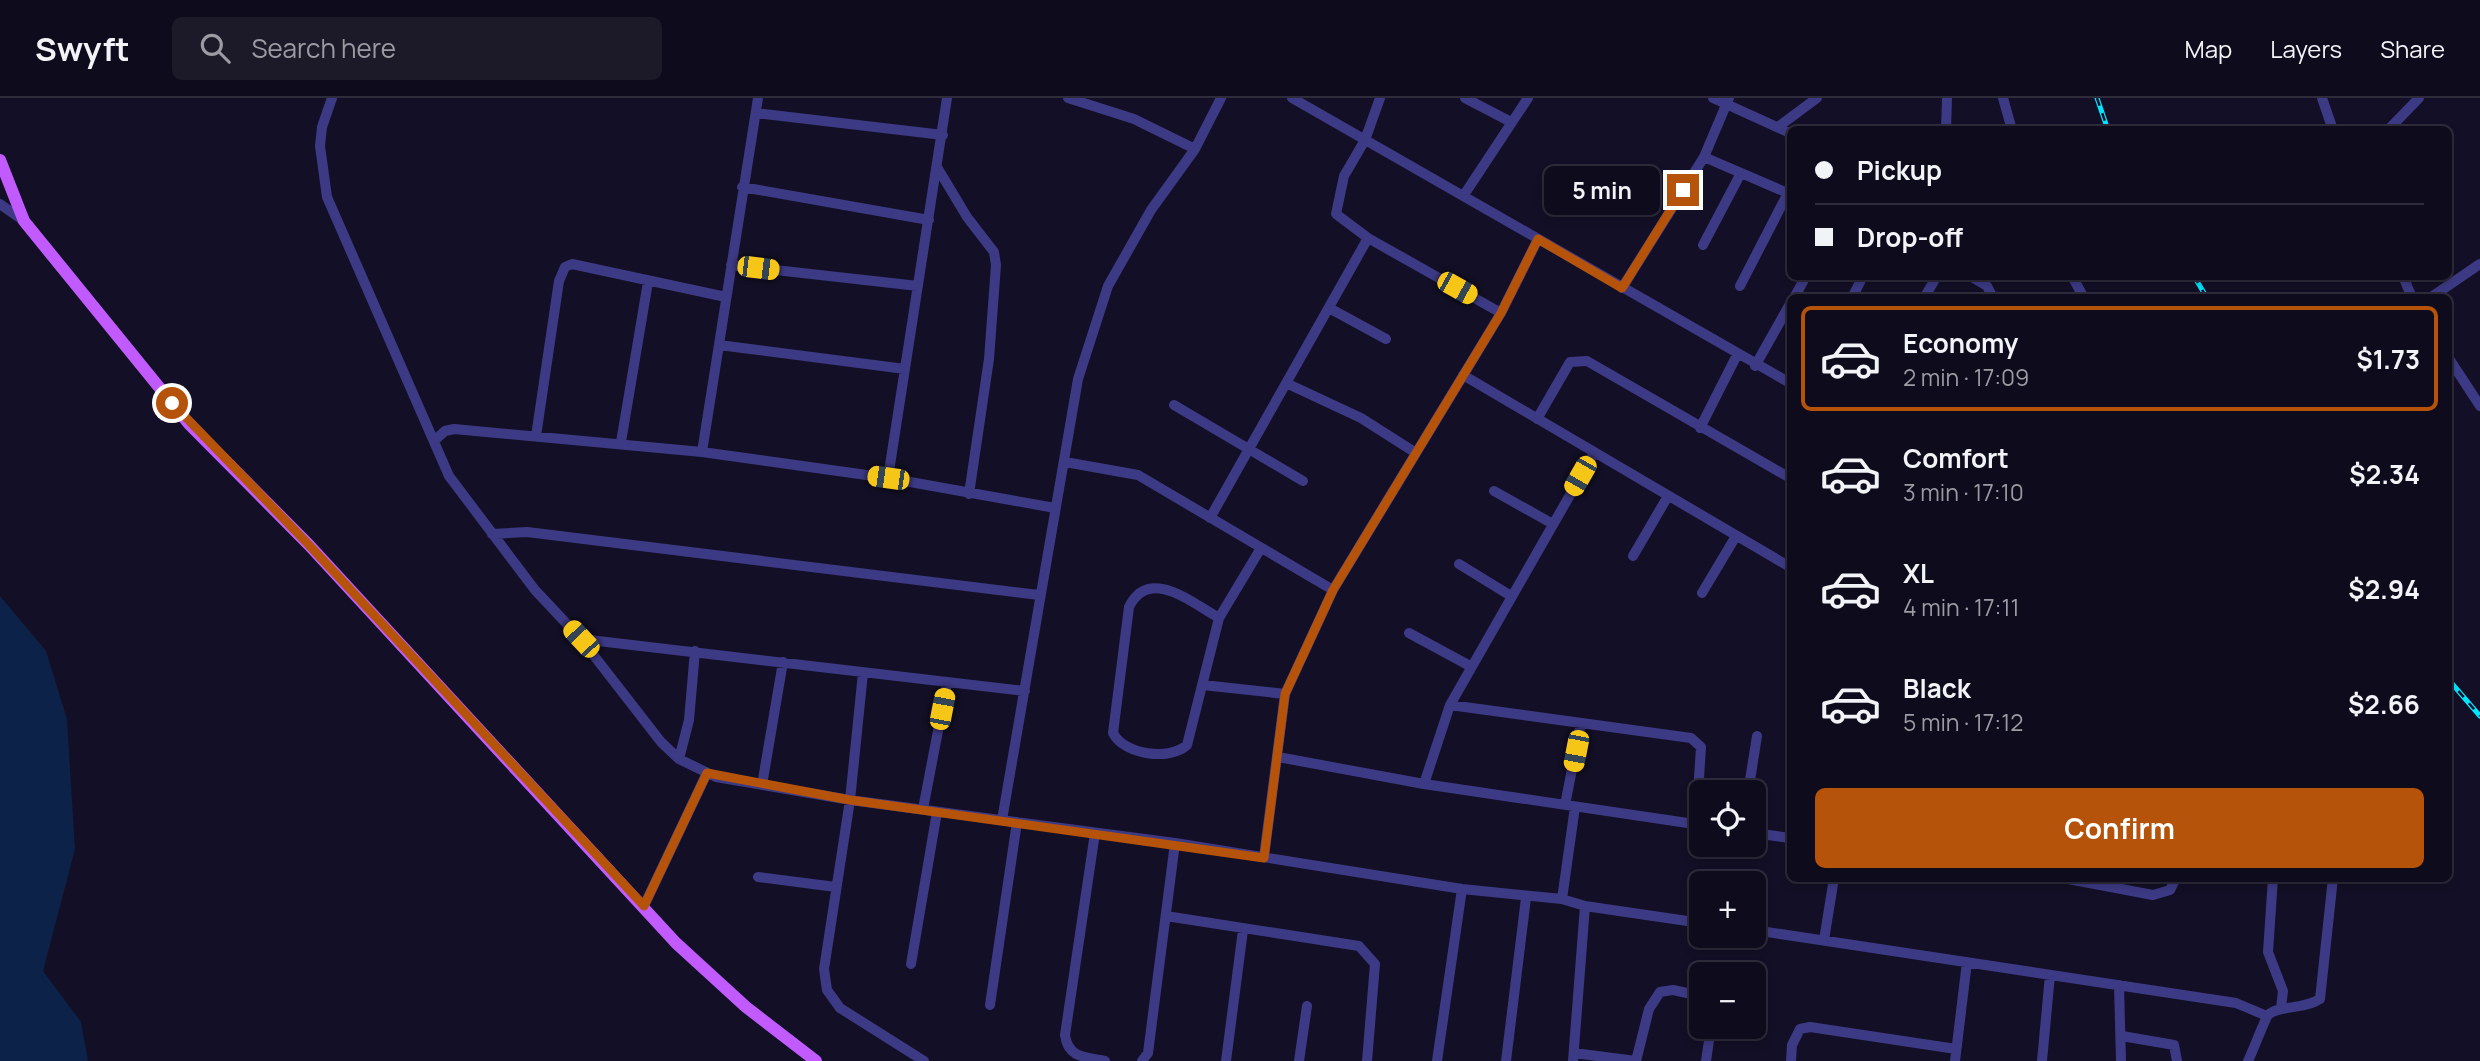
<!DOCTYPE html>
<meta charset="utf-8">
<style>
body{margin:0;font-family:Manrope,sans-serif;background:#1c1929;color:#f1f3f6;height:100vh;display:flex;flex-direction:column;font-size:26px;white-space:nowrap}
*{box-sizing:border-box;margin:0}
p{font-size:23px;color:#9b9ba3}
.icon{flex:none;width:38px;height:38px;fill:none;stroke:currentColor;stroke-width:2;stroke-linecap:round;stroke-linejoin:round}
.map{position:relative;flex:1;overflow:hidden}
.drawer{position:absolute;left:1787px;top:196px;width:665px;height:588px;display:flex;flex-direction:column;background:#0e0b1c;border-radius:10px;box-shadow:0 4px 10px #0003,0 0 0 2px #2e2b3b}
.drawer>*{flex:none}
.top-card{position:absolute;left:1787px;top:28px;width:665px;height:154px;border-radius:10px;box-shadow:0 4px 10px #0003,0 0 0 2px #2e2b3b;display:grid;align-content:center;height:154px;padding:0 28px;background:#0e0b1c}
.buttons{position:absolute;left:1689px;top:682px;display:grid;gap:14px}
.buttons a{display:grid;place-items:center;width:77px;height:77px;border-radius:10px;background:#0e0b1c;box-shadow:0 4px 10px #0003,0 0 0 2px #2e2b3b;font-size:35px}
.end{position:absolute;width:32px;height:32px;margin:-16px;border:9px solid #b45309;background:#fff;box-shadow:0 0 0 4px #fff}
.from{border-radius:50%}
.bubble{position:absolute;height:49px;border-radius:10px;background:#0e0b1c;box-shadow:0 4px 10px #0003,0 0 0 2px #2e2b3b;font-size:23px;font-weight:700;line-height:49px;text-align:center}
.car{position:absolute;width:21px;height:42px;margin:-21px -10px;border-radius:9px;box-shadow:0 0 5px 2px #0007;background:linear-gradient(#f5c518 24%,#345 0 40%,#f5c518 0 76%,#345 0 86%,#f5c518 0)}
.top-card b{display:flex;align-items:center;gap:24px;height:66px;font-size:26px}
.top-card b+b{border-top:2px solid #2e2b3b}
.top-card i{width:18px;height:18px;background:#f1f3f6}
ul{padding:12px 0 0;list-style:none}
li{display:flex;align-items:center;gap:21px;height:105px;margin:0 14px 10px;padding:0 14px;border:4px solid transparent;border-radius:10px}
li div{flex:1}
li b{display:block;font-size:26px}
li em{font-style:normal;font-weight:700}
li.current{border-color:#b45309}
li>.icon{width:63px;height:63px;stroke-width:1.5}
.cta{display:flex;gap:14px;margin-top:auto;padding:14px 28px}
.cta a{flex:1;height:80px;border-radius:10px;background:#b45309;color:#fff;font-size:28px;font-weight:700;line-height:80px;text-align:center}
header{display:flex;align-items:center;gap:42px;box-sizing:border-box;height:98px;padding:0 35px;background:#0e0b1c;border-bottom:2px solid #2e2b3b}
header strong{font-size:33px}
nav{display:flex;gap:38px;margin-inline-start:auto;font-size:24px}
.search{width:490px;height:63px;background:#1c1929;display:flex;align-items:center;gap:18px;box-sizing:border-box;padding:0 24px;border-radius:10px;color:#9b9ba3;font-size:26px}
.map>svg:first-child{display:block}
.water{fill:#0c2248}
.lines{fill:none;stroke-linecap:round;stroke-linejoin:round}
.minor{stroke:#3d3a85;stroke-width:10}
.major{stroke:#c25bff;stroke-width:12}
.rail-casing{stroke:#00e5ff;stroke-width:5}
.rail{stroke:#130f26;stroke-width:2.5;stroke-dasharray:8;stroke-linecap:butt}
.route{stroke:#b45309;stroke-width:9}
</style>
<header>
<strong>Swyft</strong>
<div class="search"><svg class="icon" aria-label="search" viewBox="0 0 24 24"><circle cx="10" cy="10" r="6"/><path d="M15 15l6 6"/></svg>Search here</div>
<nav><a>Map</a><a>Layers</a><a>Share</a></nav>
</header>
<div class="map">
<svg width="2480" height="963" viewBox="0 0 2480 963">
<rect width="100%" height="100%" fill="#130f26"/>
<!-- water -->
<path class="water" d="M0,498l46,55 21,68 8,130 -32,122 38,51 7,39h-88z"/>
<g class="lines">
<!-- minor -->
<path class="minor" d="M332,0l-10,29 -2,19 7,51 122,279 86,114 46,49 80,103 18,17 37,18 134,23 325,43 287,46 100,10 23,7 116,17
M1068,0l66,21 61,30
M1292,0l498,285
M1380,0l-15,42 -21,36 -8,38 32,24 133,75
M1465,0l46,24
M1713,0l77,35
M1729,0l-25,59 86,37
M2003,0l9,32
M2322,0l11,32
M756,15l187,22
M1778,29l39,-29
M1946,32l1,-32
M2388,32l31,-32
M937,69l30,50 27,35 2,13 -7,94 -20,135
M742,89l187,33
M1464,97l64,-97
M0,106l24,17
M1703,147l38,-72
M731,167l187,21
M1970,178l17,10 6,12
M2072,178l12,22
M2403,178l9,22
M1740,188l48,-93
M1622,190l82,-131
M1794,200l12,-22
M1852,200l11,-22
M1924,200l13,-22
M2430,200l50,-34
M1329,210l57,31
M719,247l186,24
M2448,259l32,49
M1755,268l35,-62
M1463,277l327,192
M1286,285l75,35 55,35
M1174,307l129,76
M1537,321l33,-57 17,-1 203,117
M1700,330l37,-73
M536,338l23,-155 6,-14 7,-3 154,33
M435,342l10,-9 9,-2 248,23 186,26 167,30
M621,344l27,-160
M702,354l56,-354
M1065,364l73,13 195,115
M888,380l59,-380
M1494,393l59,33
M1210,420l158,-280
M492,436l35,-2 512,63
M1633,458l35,-60
M1459,466l52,32
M1702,495l34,-57
M1219,520c-27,-15 -70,-52 -90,-11l-16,126c11,22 57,28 74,12l32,-127 42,-70
M1409,535l61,33
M581,541l444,52
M863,575l-13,127 -26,169 3,21 13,18 84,53
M1203,587l82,9
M1450,607l144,-252
M1278,659l146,27 277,41
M679,661l10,-39 6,-69
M1424,686l26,-79 241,33 10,9 -5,78
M762,687l21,-123
M1748,695l9,-57
M1565,707l16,-82
M923,711l24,-125
M1002,722l76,-441 30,-93 43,-76 44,-61 26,-51
M1095,735l-30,202c3,23 20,22 40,26
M1754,735l36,5
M1264,759l21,-163 48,-104 168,-277 37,-74
M758,779l78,10
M2063,780l90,17 17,-5 6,-12
M2273,780l-5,74 15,39 -2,17
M1562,801l13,-92
M644,808l63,-133
M1166,818l193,30 16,18 -8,97
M1754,832l482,73 31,13
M1824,842l10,-62
M911,866l26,-152
M2119,887l2,76
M990,907l27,-183
M2122,938l52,9 3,16
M1574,955l62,8
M1142,963l6,-8 27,-210
M1226,963l17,-131
M1299,963l8,-55
M1437,963l25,-172
M1506,963l20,-163
M1573,963l12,-155
M1636,963l13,-52 11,-17 13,-2 28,6
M1706,963l5,-34
M1791,963l1,-16 8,-16 10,-2 146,22
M1955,963l12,-99
M2042,963l8,-86
M2248,963c4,-8 17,-42 20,-46 10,-10 35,-5 52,-16l13,-121"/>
<!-- major -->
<path class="major" d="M0,62l24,61 165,203 120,121 367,398 70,64 70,54"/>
<!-- rail casing -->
<g class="rail-casing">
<path id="rail" d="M2097,0l11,32
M2194,178l13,22
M2448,581l32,37"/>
</g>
<!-- rail -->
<use href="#rail" class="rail"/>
</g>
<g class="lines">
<!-- route -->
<path class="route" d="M172,305l137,142 335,361 63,-133 143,27 414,58 21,-164 48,-104 168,-277 37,-74 84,49 61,-98"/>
</g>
</svg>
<div class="buttons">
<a><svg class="icon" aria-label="locate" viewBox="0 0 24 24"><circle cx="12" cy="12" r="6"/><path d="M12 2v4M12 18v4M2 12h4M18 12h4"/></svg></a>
<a>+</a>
<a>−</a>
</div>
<i class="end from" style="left:172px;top:305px"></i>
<i class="end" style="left:1683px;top:92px"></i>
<div class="bubble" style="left:1544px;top:68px;width:116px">5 min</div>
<i class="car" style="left:758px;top:170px;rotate:97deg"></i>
<i class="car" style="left:1457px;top:190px;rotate:119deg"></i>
<i class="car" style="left:1580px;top:378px;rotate:210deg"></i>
<i class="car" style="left:888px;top:380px;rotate:278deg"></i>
<i class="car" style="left:581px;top:541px;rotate:317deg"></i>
<i class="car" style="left:942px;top:611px;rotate:11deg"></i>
<i class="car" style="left:1576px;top:653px;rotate:191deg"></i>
<div class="top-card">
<b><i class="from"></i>Pickup</b>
<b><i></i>Drop-off</b>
</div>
<section class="drawer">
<ul>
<li class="current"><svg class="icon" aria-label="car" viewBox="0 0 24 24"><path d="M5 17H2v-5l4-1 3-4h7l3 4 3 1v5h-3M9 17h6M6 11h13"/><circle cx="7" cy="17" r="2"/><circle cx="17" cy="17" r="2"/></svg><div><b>Economy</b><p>2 min · 17:09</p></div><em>$1.73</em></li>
<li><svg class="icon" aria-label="car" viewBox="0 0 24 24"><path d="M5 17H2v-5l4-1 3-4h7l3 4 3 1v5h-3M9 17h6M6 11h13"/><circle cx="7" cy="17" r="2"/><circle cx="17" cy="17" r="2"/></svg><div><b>Comfort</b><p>3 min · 17:10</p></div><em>$2.34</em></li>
<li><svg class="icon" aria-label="car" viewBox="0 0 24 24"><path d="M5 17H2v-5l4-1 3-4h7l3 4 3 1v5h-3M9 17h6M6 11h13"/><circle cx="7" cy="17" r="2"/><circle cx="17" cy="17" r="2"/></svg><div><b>XL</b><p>4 min · 17:11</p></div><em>$2.94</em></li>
<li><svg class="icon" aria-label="car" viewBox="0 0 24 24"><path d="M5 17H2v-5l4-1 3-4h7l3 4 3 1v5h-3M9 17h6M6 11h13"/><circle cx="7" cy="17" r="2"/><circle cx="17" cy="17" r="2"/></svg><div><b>Black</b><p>5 min · 17:12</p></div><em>$2.66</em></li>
</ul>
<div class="cta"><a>Confirm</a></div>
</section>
</div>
